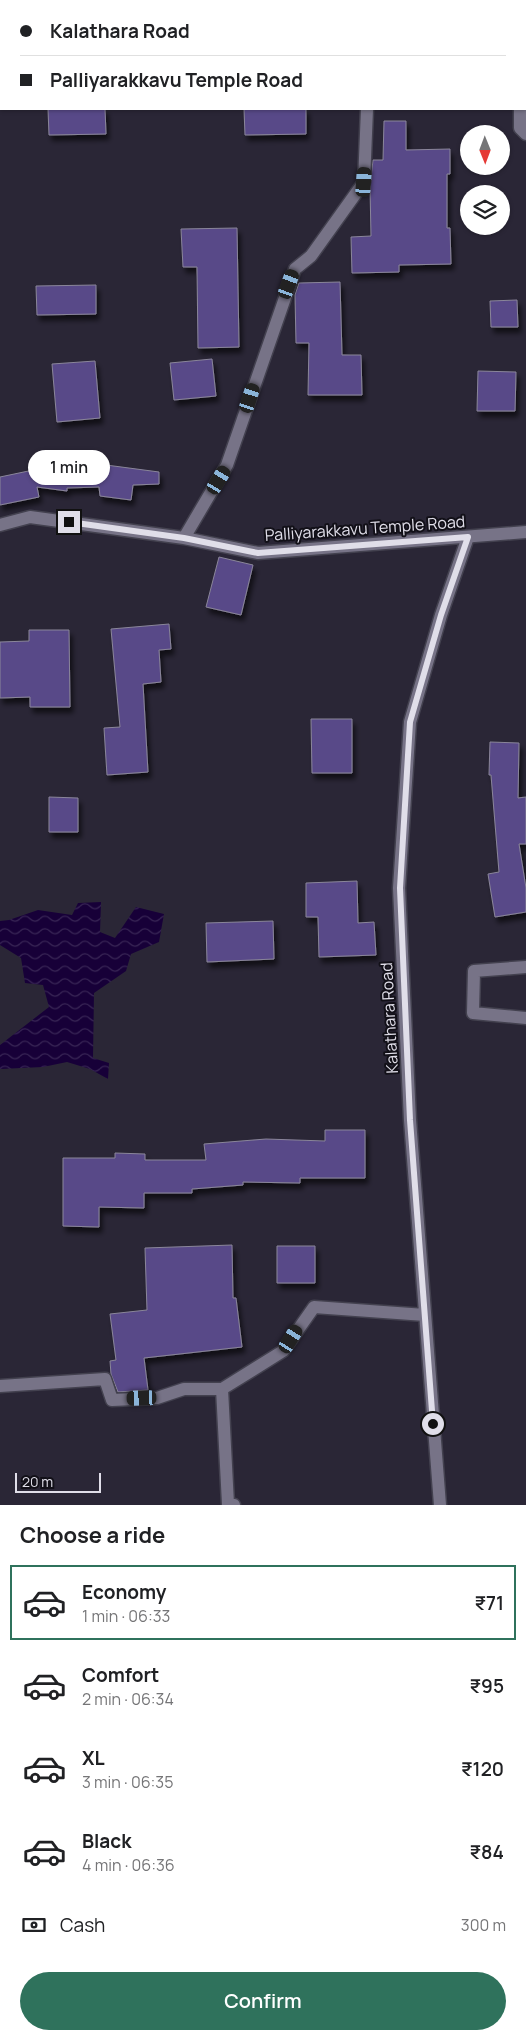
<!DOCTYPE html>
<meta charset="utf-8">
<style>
body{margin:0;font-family:Manrope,sans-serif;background:#f6f6f6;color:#202124;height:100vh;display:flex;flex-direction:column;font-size:19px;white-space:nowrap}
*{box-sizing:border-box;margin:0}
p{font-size:16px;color:#757577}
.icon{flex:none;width:28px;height:28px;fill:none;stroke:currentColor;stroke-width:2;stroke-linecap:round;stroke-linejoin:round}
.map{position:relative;height:1505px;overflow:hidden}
.side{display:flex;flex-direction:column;background:#fff;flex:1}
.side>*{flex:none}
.guide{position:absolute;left:0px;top:0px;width:526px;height:110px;box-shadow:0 1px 4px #0004;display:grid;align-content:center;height:110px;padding:0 20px;background:#fff}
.needle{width:32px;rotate:179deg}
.controls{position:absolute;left:460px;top:125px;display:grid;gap:10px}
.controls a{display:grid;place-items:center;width:50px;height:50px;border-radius:50%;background:#fff;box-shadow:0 1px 4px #0004;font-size:25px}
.scale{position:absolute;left:15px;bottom:12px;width:86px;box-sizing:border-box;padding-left:5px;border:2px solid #e0dee9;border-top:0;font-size:14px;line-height:18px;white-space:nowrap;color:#e0dee9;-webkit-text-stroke:4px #121018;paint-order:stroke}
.end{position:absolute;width:22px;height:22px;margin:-11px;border:6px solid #e0dee9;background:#111;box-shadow:0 0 0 2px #111}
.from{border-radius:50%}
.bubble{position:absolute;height:35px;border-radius:18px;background:#fff;box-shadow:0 1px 4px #0004;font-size:16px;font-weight:600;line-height:35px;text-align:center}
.car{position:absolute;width:15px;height:30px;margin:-15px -8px;border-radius:6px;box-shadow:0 0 4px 1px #0007;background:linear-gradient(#222 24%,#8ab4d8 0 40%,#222 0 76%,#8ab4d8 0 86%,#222 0)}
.guide b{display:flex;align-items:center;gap:18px;height:48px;font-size:19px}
.guide b+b{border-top:1px solid #e0e0e0}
.guide i{width:12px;height:12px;background:#202124}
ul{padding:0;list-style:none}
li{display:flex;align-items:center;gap:15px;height:75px;margin:0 10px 8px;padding:0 10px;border:2px solid transparent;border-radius:0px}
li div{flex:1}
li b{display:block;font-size:19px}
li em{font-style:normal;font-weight:600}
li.on{border-color:#2f725c}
li>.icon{width:45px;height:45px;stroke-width:1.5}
h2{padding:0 20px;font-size:22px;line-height:60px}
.pay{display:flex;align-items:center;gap:12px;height:55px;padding:0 20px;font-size:19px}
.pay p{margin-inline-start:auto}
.primary-button{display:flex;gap:10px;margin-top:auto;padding:10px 20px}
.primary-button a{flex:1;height:58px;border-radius:30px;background:#2f725c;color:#fff;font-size:20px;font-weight:600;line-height:58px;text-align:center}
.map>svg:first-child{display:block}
.water{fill:url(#water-waves)}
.building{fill:#594988;stroke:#8a869a;filter:url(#shadow)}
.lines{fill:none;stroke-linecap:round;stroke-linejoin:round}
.minor-casing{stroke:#43414f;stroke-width:15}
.minor{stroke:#777387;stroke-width:12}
.route{stroke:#e0dee9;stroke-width:6}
.labels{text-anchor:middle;stroke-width:4;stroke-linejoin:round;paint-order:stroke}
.street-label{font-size:16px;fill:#e0dee9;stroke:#121018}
</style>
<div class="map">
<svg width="526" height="1505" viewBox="0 0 526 1505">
<defs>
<pattern id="water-waves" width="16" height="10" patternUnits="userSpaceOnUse" patternTransform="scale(1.25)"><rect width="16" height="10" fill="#170038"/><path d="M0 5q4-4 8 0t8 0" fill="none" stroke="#382555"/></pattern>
<filter id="shadow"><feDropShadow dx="3" dy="5.5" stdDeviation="2.5" flood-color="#0009"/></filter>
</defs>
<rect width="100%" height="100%" fill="#2a2636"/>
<!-- water -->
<path class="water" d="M101,902l-1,30 15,6 21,-31 28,7 -5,28 -28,12 -5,17 -32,22 -1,65 16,5 -1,16 -18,-10 -23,-7 -24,5 -43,2v-24l49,-38 -6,-22 -18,-2 -4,-25 -21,-13v-24l9,-1 29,-10 34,5 6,-12z"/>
<!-- building -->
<path class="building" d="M48,109h57l1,25 -57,1z
M244,109h62v25l-61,1z
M384,121h22v29l44,-1v25h-3v54h3l1,36 -52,1v7l-47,1 -1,-36 20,-1 -1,-49 3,-27h10z
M237,228l2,119 -41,1 -1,-81h-14l-2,-38z
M340,282l2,73h19l1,40h-54l1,-52h-13l-1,-48 4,-12z
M96,285v29l-59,1 -1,-29z
M517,300l1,27h-27l-1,-26z
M212,359l4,37 -42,4 -4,-37z
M95,361l5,57 -43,4 -5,-58z
M478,371l38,1 -1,39h-38z
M76,461l83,11v12l-26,1 -2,15 -31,-4 -1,-9 -32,1v3l-30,-4 2,10 -39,8v-28z
M219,557l34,8 -12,50 -35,-8z
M169,624l2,25 -12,1 2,32 -18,2 5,88 -41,3 -3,-47 16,-1 -9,-98z
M29,630h40l1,77h-40v-10l-30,1v-56l29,-1z
M311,719h41v54h-40z
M490,742l29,1 -1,55 8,-1v47h-7l7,44v24l-31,5 -7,-43 11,-2 -8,-97h-2z
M49,797l29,1v34h-29z
M357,881l1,42 16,-1 2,33 -57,2 -1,-40h-12v-34z
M273,921l1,38 -67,3 -1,-39z
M325,1130h40v48h-65v5l-57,-1v3l-51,4v4h-48v15l-45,-1v20l-36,-1v-68h52v-5l30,1v6h61l-2,-16 62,-5 59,2z
M232,1245l1,53h3l6,49 -98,11 4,32 -30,2 -7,-18 -1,-13 6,-1 -6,-46 37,-4 -2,-62z
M277,1246h38v37h-38z"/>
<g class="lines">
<!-- minor casing -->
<g class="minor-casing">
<path id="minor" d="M359,0v1
M525,34l1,2
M525,81l1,-1
M520,109v19l6,6
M0,525l30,-8 154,21 74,15 268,-21
M184,538l43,-73 68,-196 16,-13 53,-74 3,-73
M526,967l-52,4 -1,42 53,5
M0,1386l105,-7 7,21 45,-2 27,-9h38l61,-38 31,-44 111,8
M222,1389l6,115 6,1
M440,1505l-30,-385 -11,-232 11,-166 31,-107 27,-78"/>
</g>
<!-- minor -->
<use href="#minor" class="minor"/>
</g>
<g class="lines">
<!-- route -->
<path class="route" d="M69,522l115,16 74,15 210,-16 -27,78 -31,107 -10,166 10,232 23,304"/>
</g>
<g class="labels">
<!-- street labels -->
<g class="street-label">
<text transform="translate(365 528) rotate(-4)" y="6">Palliyarakkavu Temple Road</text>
<text transform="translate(389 1018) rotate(-93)" y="6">Kalathara Road</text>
</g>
</g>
</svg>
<div class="controls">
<a><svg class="needle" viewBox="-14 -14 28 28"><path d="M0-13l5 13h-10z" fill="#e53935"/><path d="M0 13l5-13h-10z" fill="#757577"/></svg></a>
<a><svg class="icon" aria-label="layers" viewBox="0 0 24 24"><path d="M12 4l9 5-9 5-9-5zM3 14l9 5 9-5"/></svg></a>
</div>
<div class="scale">20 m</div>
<i class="end from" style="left:433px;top:1424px"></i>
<i class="end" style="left:69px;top:522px"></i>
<div class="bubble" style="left:28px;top:450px;width:82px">1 min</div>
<i class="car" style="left:364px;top:182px;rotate:4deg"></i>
<i class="car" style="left:289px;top:284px;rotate:20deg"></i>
<i class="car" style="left:250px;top:398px;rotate:18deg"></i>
<i class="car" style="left:219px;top:480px;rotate:31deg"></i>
<i class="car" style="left:291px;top:1339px;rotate:32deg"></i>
<i class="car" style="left:142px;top:1398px;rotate:268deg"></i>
<div class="guide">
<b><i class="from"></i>Kalathara Road</b>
<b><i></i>Palliyarakkavu Temple Road</b>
</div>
</div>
<section class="side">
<h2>Choose a ride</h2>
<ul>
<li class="on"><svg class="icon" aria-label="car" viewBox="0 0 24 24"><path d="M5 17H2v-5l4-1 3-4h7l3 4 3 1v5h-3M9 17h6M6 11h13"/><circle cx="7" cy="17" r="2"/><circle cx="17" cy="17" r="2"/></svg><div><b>Economy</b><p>1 min · 06:33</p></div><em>₹71</em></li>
<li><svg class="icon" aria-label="car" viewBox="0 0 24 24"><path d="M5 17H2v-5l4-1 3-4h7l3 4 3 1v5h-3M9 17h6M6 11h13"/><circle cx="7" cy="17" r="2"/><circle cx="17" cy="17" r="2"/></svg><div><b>Comfort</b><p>2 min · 06:34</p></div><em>₹95</em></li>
<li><svg class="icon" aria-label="car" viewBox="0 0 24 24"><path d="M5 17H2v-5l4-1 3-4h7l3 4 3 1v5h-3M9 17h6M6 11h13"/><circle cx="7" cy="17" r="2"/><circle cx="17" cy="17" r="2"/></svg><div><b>XL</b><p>3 min · 06:35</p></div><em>₹120</em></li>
<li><svg class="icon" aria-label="car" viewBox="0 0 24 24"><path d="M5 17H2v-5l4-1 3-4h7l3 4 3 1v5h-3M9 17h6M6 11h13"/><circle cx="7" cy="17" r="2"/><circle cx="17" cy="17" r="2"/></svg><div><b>Black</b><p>4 min · 06:36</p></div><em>₹84</em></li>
</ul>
<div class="pay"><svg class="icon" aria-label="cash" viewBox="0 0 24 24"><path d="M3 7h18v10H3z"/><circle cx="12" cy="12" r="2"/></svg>Cash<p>300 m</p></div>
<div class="primary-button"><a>Confirm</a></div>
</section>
